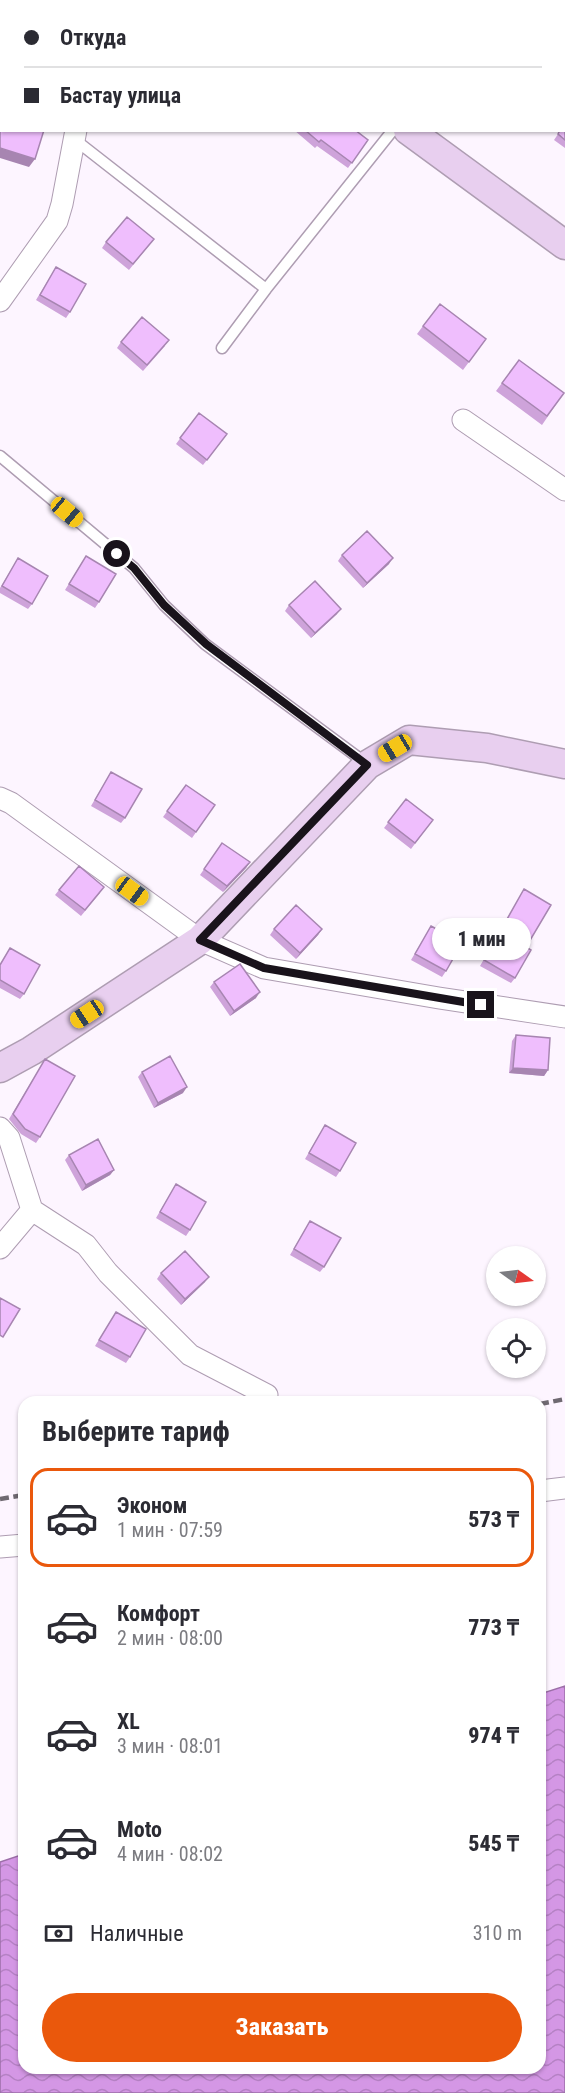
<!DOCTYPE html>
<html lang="ru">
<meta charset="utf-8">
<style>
body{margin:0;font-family:"Roboto Condensed",sans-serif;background:#f7f7f7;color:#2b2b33;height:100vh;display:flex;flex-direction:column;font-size:22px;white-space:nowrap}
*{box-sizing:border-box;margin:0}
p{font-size:20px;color:#7c7c81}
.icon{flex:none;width:33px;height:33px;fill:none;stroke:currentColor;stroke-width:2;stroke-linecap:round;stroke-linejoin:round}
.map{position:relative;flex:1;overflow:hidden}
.details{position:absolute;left:18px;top:1396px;width:528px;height:678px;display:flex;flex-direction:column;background:#fff;border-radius:18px;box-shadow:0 2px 4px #0004}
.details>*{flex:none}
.top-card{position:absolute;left:0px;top:0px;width:566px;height:132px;box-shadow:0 2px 4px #0004;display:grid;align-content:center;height:132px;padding:0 24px;background:#fff}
.needle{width:39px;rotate:104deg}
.tools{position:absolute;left:486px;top:1246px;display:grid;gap:12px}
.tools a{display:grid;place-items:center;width:60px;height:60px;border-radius:50%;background:#fff;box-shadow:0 2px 4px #0004;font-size:30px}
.end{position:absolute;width:27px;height:27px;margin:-14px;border:8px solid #19131b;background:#fff;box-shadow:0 0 0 3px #fff}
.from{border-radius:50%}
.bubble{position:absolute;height:42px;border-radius:21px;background:#fff;box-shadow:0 2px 4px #0004;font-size:20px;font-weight:800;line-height:42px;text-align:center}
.car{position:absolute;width:18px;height:36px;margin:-18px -9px;border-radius:8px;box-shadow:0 0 4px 2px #0007;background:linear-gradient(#f5c518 24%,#345 0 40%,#f5c518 0 76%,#345 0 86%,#f5c518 0)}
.top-card b{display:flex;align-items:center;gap:21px;height:57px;font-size:22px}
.top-card b+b{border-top:2px solid #e1e1e2}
.top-card i{width:15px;height:15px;background:#2b2b33}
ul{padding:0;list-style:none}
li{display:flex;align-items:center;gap:18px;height:99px;margin:0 12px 9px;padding:0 12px;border:3px solid transparent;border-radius:18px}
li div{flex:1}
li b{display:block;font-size:22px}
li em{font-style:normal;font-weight:800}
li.on{border-color:#ea580c}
li>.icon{width:54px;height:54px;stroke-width:1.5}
h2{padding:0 24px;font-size:27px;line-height:72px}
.pay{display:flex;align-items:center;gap:15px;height:66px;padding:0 24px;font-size:22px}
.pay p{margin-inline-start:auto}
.button{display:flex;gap:12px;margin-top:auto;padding:12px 24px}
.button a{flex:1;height:69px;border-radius:36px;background:#ea580c;color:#fff;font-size:24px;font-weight:800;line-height:69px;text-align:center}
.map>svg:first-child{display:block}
.water{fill:url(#water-waves);stroke:#9c6fa8;stroke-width:1.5}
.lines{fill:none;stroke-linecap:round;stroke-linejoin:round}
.lane-casing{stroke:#ae9db2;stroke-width:13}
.street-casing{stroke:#ae9db2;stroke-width:23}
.secondary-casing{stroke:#ae9db2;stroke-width:31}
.lane{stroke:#fff;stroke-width:10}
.street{stroke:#fff;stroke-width:21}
.secondary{stroke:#e8cfef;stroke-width:28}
.rail{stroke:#6f6971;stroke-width:4.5;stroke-dasharray:9 4.5;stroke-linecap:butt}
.wall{fill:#cea3da}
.shaded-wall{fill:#a785b1}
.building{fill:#efbefd;stroke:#a785b1;stroke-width:1.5}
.route{stroke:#19131b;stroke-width:8}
</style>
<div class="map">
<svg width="565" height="2093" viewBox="0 0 565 2093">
<defs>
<pattern id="water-waves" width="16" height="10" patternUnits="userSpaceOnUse" patternTransform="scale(1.5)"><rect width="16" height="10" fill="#d497e5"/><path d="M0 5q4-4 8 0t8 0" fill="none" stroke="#b581c4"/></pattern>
</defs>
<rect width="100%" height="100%" fill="#fdf5ff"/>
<!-- water -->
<path class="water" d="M565,1686v407h-565v-231l24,-8v214h516v-374z"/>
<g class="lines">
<!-- lane casing -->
<g class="lane-casing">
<path id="lane" d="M74,139l192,150
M222,348l44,-59 127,-159
M0,456l134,112 30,37 41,39 162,120"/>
</g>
<!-- street casing -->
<g class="street-casing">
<path id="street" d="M110,2v-2
M0,301l57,-80 5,-17 14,-74
M463,420l102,70
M0,798l11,5 189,137 64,28 175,30 126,19
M0,1128l9,10 23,72 54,35 22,28 82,82 77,40
M0,1248l32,-38
M540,1491l25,-3
M0,1547l24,-2"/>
</g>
<!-- secondary casing -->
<g class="secondary-casing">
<path id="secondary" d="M271,0l1,2
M408,130l157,115
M0,1068l31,-17 169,-111 167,-175 42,-25 78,8 78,16"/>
</g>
<!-- lane -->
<use href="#lane" class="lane"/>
<!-- street -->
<use href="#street" class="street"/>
<!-- secondary -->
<use href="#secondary" class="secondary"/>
<!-- rail -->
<path class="rail" d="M540,1404l25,-5
M0,1499l24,-4"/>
</g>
<!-- wall -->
<path class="wall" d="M512,0h34l-1,2h-31z
M565,124v24l-11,-8z
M294,130h61l13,10 -20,28 -31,-22 -2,2z
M154,239l-25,31 -27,-22 4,-6z
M56,267l14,45 -4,6 -30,-18z
M423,326l63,13 -23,31 -46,-36z
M121,342l44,4 -22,25 -26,-23z
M519,360l45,33 -22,32 -46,-34z
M199,413l28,21 -24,31 -27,-21z
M342,555l47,9 -26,24 -25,-27z
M86,556l13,46 -4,6 -30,-18z
M18,558l14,46 -4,5 -28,-16v-5z
M289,605l48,9 -26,24 -26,-27z
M111,772l14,46 -4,5 -30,-17z
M186,785l29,20 -23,33 -29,-21z
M406,799l27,21 -22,29 -27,-21z
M222,843l28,19 -4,6 -23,24 -23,-17z
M59,890l41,3 -19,23 -26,-21z
M524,890l2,57 -11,31 -4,5 -31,-17z
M431,926l15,45 -4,6 -31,-17z
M274,929h48l-4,6 -22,24 -26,-24z
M10,948l14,46 -4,5 -20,-11v-24z
M214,982l42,16 -26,18 -20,-29z
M516,1035l32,35 -4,6 -35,-3 3,-32z
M45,1059l-5,78 -4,6 -15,-9 -12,-15z
M142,1072l41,21 -29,15 -16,-31z
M325,1125l15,46 -4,6 -31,-18z
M69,1155l45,15 -4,5 -28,16 -17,-31z
M176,1184l14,46 -4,6 -30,-18z
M310,1221l14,46 -4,5 -30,-17z
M161,1273l44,9 -24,23 -24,-26z
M116,1312l14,45 -4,6 -31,-17z"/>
<!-- shaded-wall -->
<path class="shaded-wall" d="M0,148l35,11 -6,8 -29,-9z
M393,558l-4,6 -26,24 4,-5z
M341,609l-4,5 -26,24 4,-5z
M250,862l-4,6 -23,24 4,-6z
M322,929l-4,6 -22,24 4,-6z
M260,992l-4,6 -26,18 4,-5z
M513,1068l35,2 -4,6 -35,-3z
M187,1087l-4,6 -29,15 4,-5z
M114,1170l-4,5 -28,16 4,-6z
M209,1277l-4,5 -24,23 4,-6z"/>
<!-- building -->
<path class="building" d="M392,0h47l-2,2h-46z
M524,0h22l-1,2h-19z
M0,106h2v24h42l-9,29 -35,-11z
M565,124v16l-7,-6 2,-4h4v-5z
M305,130h50l13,10 -16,23 -31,-23 -2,2z
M127,217l27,22 -21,25 -27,-22z
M56,267l30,17 -16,28 -30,-17z
M440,304l46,35 -17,23 -46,-36z
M142,317l27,23 -22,25 -26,-23z
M519,360l45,33 -17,23 -45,-33z
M199,413l28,21 -20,26 -27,-22z
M367,531l26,27 -26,25 -25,-28z
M86,556l30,18 -17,28 -30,-18z
M18,558l30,18 -16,28 -30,-18z
M315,581l26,28 -26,24 -26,-28z
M111,772l31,17 -17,29 -30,-18z
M186,785l29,20 -19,27 -29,-21z
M406,799l27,21 -18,23 -27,-21z
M222,843l28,19 -23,24 -23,-17z
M79,866l25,21 -19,23 -26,-20z
M524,889l27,16 -25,42 5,3 -16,28 -31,-18z
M296,905l26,24 -22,24 -26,-24z
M431,926l31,17 -16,28 -31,-17z
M10,948l30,17 -16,29 -24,-14v-15z
M240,964l20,28 -26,19 -20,-29z
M516,1035l34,3 -2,32 -35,-2z
M170,1056l17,31 -29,16 -16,-31z
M45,1059l30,17 -35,61 -15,-8 -12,-15z
M325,1125l31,18 -16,28 -31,-18z
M98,1139l16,31 -28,15 -17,-30z
M176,1184l30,18 -16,28 -30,-18z
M310,1221l31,17 -17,29 -30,-18z
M185,1251l24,26 -24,22 -24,-26z
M0,1298l20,11 -17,28 -3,-2z
M116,1312l30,17 -16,28 -31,-17z"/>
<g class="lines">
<!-- route -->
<path class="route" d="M117,554l17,14 30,37 42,39 161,121 -167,175 64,28 217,37"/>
</g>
</svg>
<div class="tools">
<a><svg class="needle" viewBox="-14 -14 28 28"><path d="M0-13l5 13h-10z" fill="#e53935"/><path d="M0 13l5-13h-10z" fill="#7c7c81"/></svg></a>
<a><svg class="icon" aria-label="locate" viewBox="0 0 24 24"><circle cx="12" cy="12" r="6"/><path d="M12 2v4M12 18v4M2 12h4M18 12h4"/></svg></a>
</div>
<i class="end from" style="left:117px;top:554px"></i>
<i class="end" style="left:481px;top:1005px"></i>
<div class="bubble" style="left:432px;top:918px;width:99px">1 мин</div>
<i class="car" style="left:67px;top:512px;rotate:130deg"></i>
<i class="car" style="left:395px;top:748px;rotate:239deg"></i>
<i class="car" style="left:132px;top:891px;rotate:126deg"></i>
<i class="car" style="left:87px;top:1014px;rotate:237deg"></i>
<div class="top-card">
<b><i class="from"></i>Откуда</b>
<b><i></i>Бастау улица</b>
</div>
<section class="details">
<h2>Выберите тариф</h2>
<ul>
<li class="on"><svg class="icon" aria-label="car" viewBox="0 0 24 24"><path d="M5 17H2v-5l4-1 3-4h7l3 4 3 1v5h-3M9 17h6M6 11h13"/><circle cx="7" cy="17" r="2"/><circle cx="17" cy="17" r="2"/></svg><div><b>Эконом</b><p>1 мин · 07:59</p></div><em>573 ₸</em></li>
<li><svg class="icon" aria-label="car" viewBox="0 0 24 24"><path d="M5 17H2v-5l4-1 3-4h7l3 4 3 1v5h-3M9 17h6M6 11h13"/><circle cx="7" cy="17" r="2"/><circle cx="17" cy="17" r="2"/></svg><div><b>Комфорт</b><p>2 мин · 08:00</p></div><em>773 ₸</em></li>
<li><svg class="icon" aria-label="car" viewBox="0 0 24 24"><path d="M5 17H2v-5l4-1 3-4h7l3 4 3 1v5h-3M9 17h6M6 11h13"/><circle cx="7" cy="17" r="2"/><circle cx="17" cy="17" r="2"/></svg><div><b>XL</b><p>3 мин · 08:01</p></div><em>974 ₸</em></li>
<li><svg class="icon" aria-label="car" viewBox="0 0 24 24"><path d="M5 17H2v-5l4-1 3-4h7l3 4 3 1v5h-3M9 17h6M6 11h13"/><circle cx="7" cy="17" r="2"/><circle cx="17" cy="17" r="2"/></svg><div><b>Moto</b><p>4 мин · 08:02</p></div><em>545 ₸</em></li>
</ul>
<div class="pay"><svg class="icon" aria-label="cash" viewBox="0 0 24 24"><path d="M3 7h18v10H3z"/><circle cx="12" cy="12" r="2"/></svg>Наличные<p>310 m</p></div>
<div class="button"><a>Заказать</a></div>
</section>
</div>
